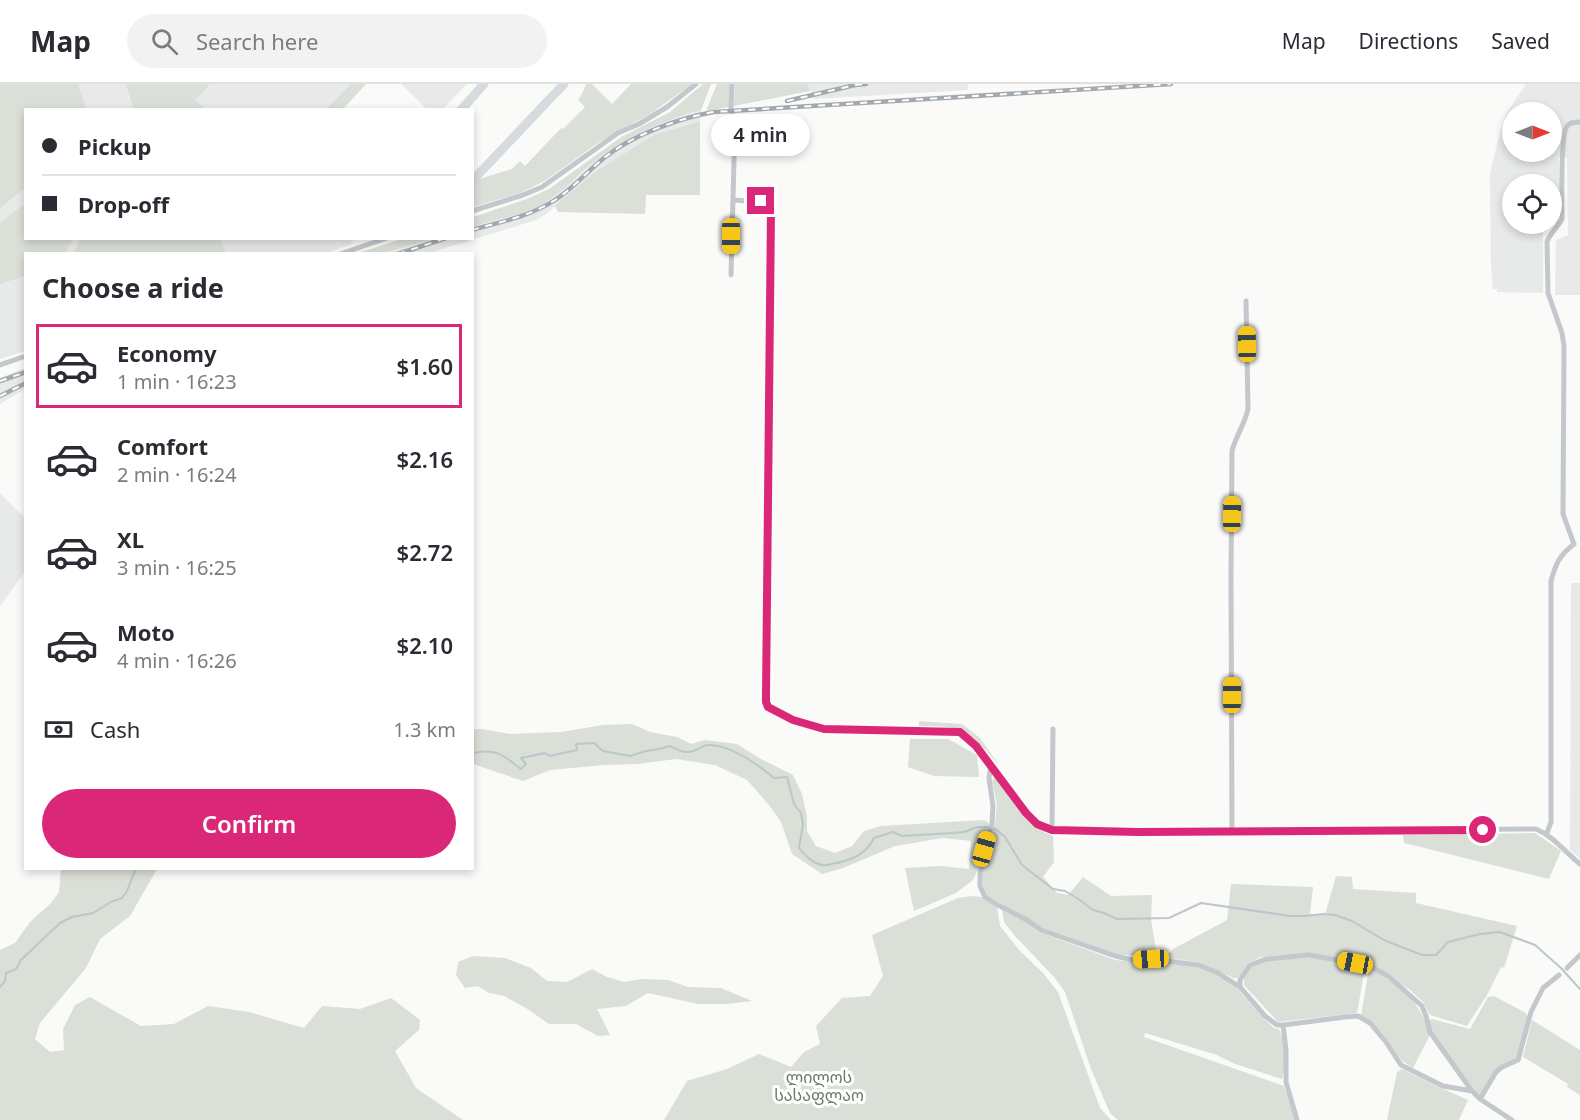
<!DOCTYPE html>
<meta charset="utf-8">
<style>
body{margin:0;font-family:"Noto Sans","Noto Sans Georgian",sans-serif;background:#f2f2f3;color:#2b2b33;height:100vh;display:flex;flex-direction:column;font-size:22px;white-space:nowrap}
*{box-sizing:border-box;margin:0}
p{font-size:20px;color:#7c7c81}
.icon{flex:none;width:33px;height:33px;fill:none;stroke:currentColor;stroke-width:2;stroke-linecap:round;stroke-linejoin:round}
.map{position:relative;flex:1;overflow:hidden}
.sheet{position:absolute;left:24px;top:168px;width:450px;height:618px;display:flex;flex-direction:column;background:#fff;border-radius:0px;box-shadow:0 3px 9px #0003}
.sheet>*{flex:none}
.banner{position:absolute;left:24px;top:24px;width:450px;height:132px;border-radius:0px;box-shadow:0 3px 9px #0003;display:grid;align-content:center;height:132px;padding:0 18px;background:#fff}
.needle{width:39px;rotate:90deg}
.fabs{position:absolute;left:1502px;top:18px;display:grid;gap:12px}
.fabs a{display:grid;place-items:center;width:60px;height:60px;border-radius:50%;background:#fff;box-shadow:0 3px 9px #0003;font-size:30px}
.end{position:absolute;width:27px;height:27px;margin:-14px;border:8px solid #db2777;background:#fff;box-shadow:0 0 0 3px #fff}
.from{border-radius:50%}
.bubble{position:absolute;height:42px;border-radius:21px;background:#fff;box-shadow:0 3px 9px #0003;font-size:20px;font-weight:600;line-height:42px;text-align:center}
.car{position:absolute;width:18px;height:36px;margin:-18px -9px;border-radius:8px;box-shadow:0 0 4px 2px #0007;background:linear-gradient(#f5c518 24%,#345 0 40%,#f5c518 0 76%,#345 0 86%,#f5c518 0)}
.banner b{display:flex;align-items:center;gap:21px;height:57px;font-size:22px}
.banner b+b{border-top:2px solid #e1e1e2}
.banner i{width:15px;height:15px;background:#2b2b33}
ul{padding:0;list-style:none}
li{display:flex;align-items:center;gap:18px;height:84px;margin:0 12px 9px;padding:0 6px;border:3px solid transparent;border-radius:0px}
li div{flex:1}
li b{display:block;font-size:22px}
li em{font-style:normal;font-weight:600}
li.selected{border-color:#db2777}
li>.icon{width:54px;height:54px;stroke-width:1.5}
h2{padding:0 18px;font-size:27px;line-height:72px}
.pay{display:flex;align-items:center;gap:15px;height:66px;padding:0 18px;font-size:22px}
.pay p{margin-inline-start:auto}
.primary-button{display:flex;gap:12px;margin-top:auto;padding:12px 18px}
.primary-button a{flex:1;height:69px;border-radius:36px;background:#db2777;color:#fff;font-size:24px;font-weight:600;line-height:69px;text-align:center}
header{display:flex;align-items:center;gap:36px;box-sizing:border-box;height:84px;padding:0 30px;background:#fff;border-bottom:2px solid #e1e1e2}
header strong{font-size:28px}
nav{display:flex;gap:33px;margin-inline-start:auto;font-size:21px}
.search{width:420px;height:54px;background:#f2f2f3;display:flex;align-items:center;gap:15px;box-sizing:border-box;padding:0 21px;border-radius:33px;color:#7c7c81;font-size:22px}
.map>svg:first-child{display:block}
.built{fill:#e8e9e9;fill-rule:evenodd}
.green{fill:#dadfd7}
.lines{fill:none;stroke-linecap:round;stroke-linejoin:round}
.stream{stroke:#bbc7cb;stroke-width:2}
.minor{stroke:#c3c8cc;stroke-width:5}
.primary{stroke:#d6dbdf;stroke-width:9}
.rail-casing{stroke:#a2aab0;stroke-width:4.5}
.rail{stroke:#fff;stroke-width:2;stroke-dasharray:7;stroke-linecap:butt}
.route{stroke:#db2777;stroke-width:8}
.labels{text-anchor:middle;stroke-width:6;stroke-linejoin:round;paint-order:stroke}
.park-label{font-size:16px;fill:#687a64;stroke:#fff}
</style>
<header>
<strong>Map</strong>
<div class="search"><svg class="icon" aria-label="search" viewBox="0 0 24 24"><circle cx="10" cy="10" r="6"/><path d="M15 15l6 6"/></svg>Search here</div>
<nav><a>Map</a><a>Directions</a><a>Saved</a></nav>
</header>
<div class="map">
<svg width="1580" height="1036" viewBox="0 0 1580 1036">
<rect width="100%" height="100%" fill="#fafaf8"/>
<!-- built -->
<path class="built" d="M0,0h366l-23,25 -317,1v128h325l2,6 -31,10h-296l-1,97 -25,8z
M401,0h66l-24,25 -15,1z
M808,0h160v6l-155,9z
M1526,0h54v211h-25l1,-55 12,-5 -1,-77h-8v65h-8v-39h-39v40h31v69l-46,-1v-3h-4l-2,-24 -1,-92 9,-37 7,-22zM1512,28h39v40h-39z
M701,26l-1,11 -46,14 -58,36 -51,44 -9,5 -107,33 -45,1 49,-15 39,-1 1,-11 62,-19 18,-11 43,-36 27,-20 33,-17z
M25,284v21l-25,15v-26z
M0,409l26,26 -1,53 -25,34z
M1571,499h9v275l-10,-8z"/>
<!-- green -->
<path class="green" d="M0,0h78l8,25 -60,1 -1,78 -25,20z
M126,0h84l-15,16 10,9 -71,1z
M351,0h15l-23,25h-17z
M586,0h6l20,20 19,-20h61l-42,30 -52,29 -52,37 -23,12 -50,15v-21l6,-7 33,-10 8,-8 5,5 36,-38 2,1 22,-22 -7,-7 4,-6z
M703,0h8l-10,26c-40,11 -72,25 -104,50 -21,15 -38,37 -62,48 -20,8 -42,12 -62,19v-10l54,-18 22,-10 72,-52 49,-25z
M717,0h14l-2,23 -23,4z
M735,0h73l2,7 -76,15z
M700,37v74h-54l-1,19 -87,-2 -3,-6 41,-35 58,-36z
M23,121h2l1,33 47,1 -8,14 -39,1 -1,22 -25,8v-61z
M405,154l28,1 -49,14h-26z
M80,155h140l6,14h-152z
M919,637l43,3 18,14 19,27c-12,-13 -28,-34 -45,-37 -11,-2 -24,-2 -35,-2z
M632,640l18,8 27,5 14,7 13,-4 33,4 22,14 34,17 9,19 5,22v15l9,15 19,7 17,-7 12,-15 17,-5 103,-6 6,4 -9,21 -3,25 -5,10 -17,13 -42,18 -9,-43 35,-2 29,3 2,-28 -28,-3 -48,8 -52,22 -21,6 -30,-20 -11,-32 -12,-17 -22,-25 -32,-15 -39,-6 -39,5 -33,1 -54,5 -27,11 -50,-17 -1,-35h10l28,5 51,-2 42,-7z
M910,655h38l29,16 2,22 -45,-1 -26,-9z
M995,692c18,25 28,49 58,60l1,26 -11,15 14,16 11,2 15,-18 28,19 41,-1 -1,25 6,35 9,2 7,-8 54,-29 4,-36 82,3 -3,27 15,1 11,-39 16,1 1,12 63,4v10l101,23 -13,42 -3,-1 -14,28 -20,31 -37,-11 -7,-13 -13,-12 -40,-27 -62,-10 -31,2 -16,2 -13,6 -10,15h-5l-34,-16 -47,-6 -35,-1 -75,-27 -11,-8 -44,-24 -4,-10 -1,-11 5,-32 8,-19 2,-19 -5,-24z
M1535,749l26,18 -12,28 -145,-36 -1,-8z
M61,785h96l-27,47 -30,23 -14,29 -46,55 -5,16 15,13 14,-2 -1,-21 12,-24 15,-8 51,29 33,-2 34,-18 41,6 55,16 18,-22 38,3 31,-11 29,22 -1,10 -24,21 21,37 47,32h-463v-170l15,-7 15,-21 21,-19 8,-11z
M972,812l10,1 15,10 3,19 20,25 23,22 15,19 42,116 11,12h-447l23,-39 40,-12 32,-15 32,13 13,-15 16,-8 -4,-18 26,-28 28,-2 13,-20 -11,-41 86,-37z
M1002,826l26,13 11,9 76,28 20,2 19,-1 45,6 18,8 17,10 29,33 11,10 5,1c6,14 8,35 3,50l-47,-15 -18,-9 -72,-22 -1,4 140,49 11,34h-177l-8,-7 -19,-44 -26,-77 -10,-14 -41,-43 -10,-13z
M473,872l32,2 26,10 16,13 20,1 25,-13 15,8 18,5 17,-3 26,1 20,7 33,1 31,13 -25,3h-29l-50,-11 -22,13 -29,3 13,26 -12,1 -22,-12h-27l-23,-16 -22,-12 -15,-3 -11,-7 -13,2 -9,-13 2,-13z
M1310,874l33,4 22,6 -8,45 -79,9 -34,-37c-1,-31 45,-26 66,-27z
M1369,885h3c30,19 48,31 58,66l-17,33 -11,-7 -21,-29 -20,-17z
M1494,912l32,17 2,5 -12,41 -17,7 -20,30 -47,-62 -4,-13 4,-2 38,10 18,-32z
M1532,936l48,30v45l-13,-8 1,-3 -45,-27z
M1402,985l39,19 27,12 -9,20h-72l10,-48z"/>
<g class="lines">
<!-- stream -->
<path class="stream" d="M472,667l2,2c23,-5 30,3 47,16l5,-5 -5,-6 24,-5 5,3 27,-6 -1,-6 18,-1 9,8 27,5 16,-5 13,-2 11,-3c12,6 17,9 30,2 4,-2 4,-3 8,-3 21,-1 51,20 66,33l13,-1 7,27 7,9 2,11 -4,24c7,8 13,15 23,17 3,1 6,0 9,-1 18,-3 35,-9 43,-26l19,-6 9,4 50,-3 12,-1 13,-5h14l6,3 8,7 17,28 31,24 12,2 12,7 16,12 11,3 13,6 52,-1 32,-15 89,13h16l17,-2 12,1 17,6 32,19 38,15h14l12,-13 32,-8 20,-2 35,13 26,23 19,21
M0,903l5,-6 1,-8 10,-4 5,-9 39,-37 12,-6 21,-4 18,-11 11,-4 5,-7 9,-23"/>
<!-- minor -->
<path class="minor" d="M733,116l32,2 4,2 2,7 -5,483v8l2,5 25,13 31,9 126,2 10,1 16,13 50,68 11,11 15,6 63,2 421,-3c17,7 29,23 44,35
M472,127l51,-16 19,-8 76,-54 21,-9 28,-17 29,-23
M340,170l47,-16
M731,191l4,-153 -4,-13 1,-25
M0,281l26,-9
M1574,460l-11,-30 1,-168 -2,-13 -14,-40 -1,-51c3,-9 11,-15 15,-23 0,-17 -2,-83 5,-93 3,-4 8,-4 13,-4
M991,681l-2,13 4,28 -1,18 -8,24 -4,27v11l5,11 11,7 31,16 14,10 74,26 18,4 18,-1 48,6 19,8 22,14 25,29 12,9h6l62,-8 13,-1 12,7 16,19 15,23 42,21 29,5
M1052,746l1,-101
M1232,747l-1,-253 1,-127c4,-16 13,-27 16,-42l-2,-108
M1547,749l4,-11v-241c5,-18 8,-25 23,-37
M1567,884l13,-13
M1240,903v-7l10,-15 16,-6 42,-4 60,10 20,11 34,30 4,10 4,16 42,59 8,8 32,21
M1283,941l3,25v32l11,38
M1480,1015l16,-27 6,-5 16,-7 13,-48 12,-24 16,-13"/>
<!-- primary -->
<path class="primary" d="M461,26l23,-26
M472,97l92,-97"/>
<!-- rail casing -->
<g class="rail-casing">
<path id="rail" d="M787,17l68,-16 11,-1
M472,146c28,-8 59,-14 83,-30 16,-10 34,-30 49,-42 28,-23 75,-40 110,-46l457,-28
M398,170l48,-16
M0,297l26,-9
M0,312l26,-13"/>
</g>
<!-- rail -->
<use href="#rail" class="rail"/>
</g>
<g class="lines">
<!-- route -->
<path class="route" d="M761,117l8,3 2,7 -5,483v8l2,5 25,13 31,9 136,3 16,14 50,67 11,11 15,6 86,2 345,-2"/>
</g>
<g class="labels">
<!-- park labels -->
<g class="park-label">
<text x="819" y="999">ლილოს<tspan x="819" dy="18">სასაფლაო</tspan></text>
</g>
</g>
</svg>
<div class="fabs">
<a><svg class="needle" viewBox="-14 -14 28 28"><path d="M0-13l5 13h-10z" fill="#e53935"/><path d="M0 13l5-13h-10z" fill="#7c7c81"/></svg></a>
<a><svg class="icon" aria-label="locate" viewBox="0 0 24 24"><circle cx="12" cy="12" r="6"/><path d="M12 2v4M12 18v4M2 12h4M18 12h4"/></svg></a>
</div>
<i class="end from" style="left:1483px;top:746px"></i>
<i class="end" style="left:761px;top:117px"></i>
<div class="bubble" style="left:711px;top:30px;width:99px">4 min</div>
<i class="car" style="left:731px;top:152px;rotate:180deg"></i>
<i class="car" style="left:1247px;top:260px;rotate:359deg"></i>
<i class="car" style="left:1232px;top:430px;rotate:1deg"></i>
<i class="car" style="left:1232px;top:611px;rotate:0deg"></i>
<i class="car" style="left:984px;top:765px;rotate:16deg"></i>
<i class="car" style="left:1151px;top:875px;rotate:267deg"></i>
<i class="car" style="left:1355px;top:879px;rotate:281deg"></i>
<div class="banner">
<b><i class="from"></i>Pickup</b>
<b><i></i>Drop-off</b>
</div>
<section class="sheet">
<h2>Choose a ride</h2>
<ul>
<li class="selected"><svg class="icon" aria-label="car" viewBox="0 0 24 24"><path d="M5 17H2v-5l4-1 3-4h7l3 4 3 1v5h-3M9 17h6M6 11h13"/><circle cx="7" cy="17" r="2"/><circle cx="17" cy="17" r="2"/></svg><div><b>Economy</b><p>1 min · 16:23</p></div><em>$1.60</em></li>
<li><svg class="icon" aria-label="car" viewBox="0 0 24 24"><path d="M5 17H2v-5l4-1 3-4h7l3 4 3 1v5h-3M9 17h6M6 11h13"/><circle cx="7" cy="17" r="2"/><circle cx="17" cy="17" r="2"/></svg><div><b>Comfort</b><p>2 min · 16:24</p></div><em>$2.16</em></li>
<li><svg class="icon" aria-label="car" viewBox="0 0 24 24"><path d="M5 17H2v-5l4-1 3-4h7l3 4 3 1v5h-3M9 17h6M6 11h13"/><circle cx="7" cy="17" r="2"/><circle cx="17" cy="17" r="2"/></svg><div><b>XL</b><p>3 min · 16:25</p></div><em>$2.72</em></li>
<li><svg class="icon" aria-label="car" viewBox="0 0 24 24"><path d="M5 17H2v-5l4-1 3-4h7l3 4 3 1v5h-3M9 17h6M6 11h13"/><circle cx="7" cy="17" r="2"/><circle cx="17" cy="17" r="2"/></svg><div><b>Moto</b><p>4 min · 16:26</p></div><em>$2.10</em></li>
</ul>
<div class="pay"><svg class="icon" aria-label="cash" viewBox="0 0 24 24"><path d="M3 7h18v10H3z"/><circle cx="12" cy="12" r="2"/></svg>Cash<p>1.3 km</p></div>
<div class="primary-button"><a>Confirm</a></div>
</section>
</div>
